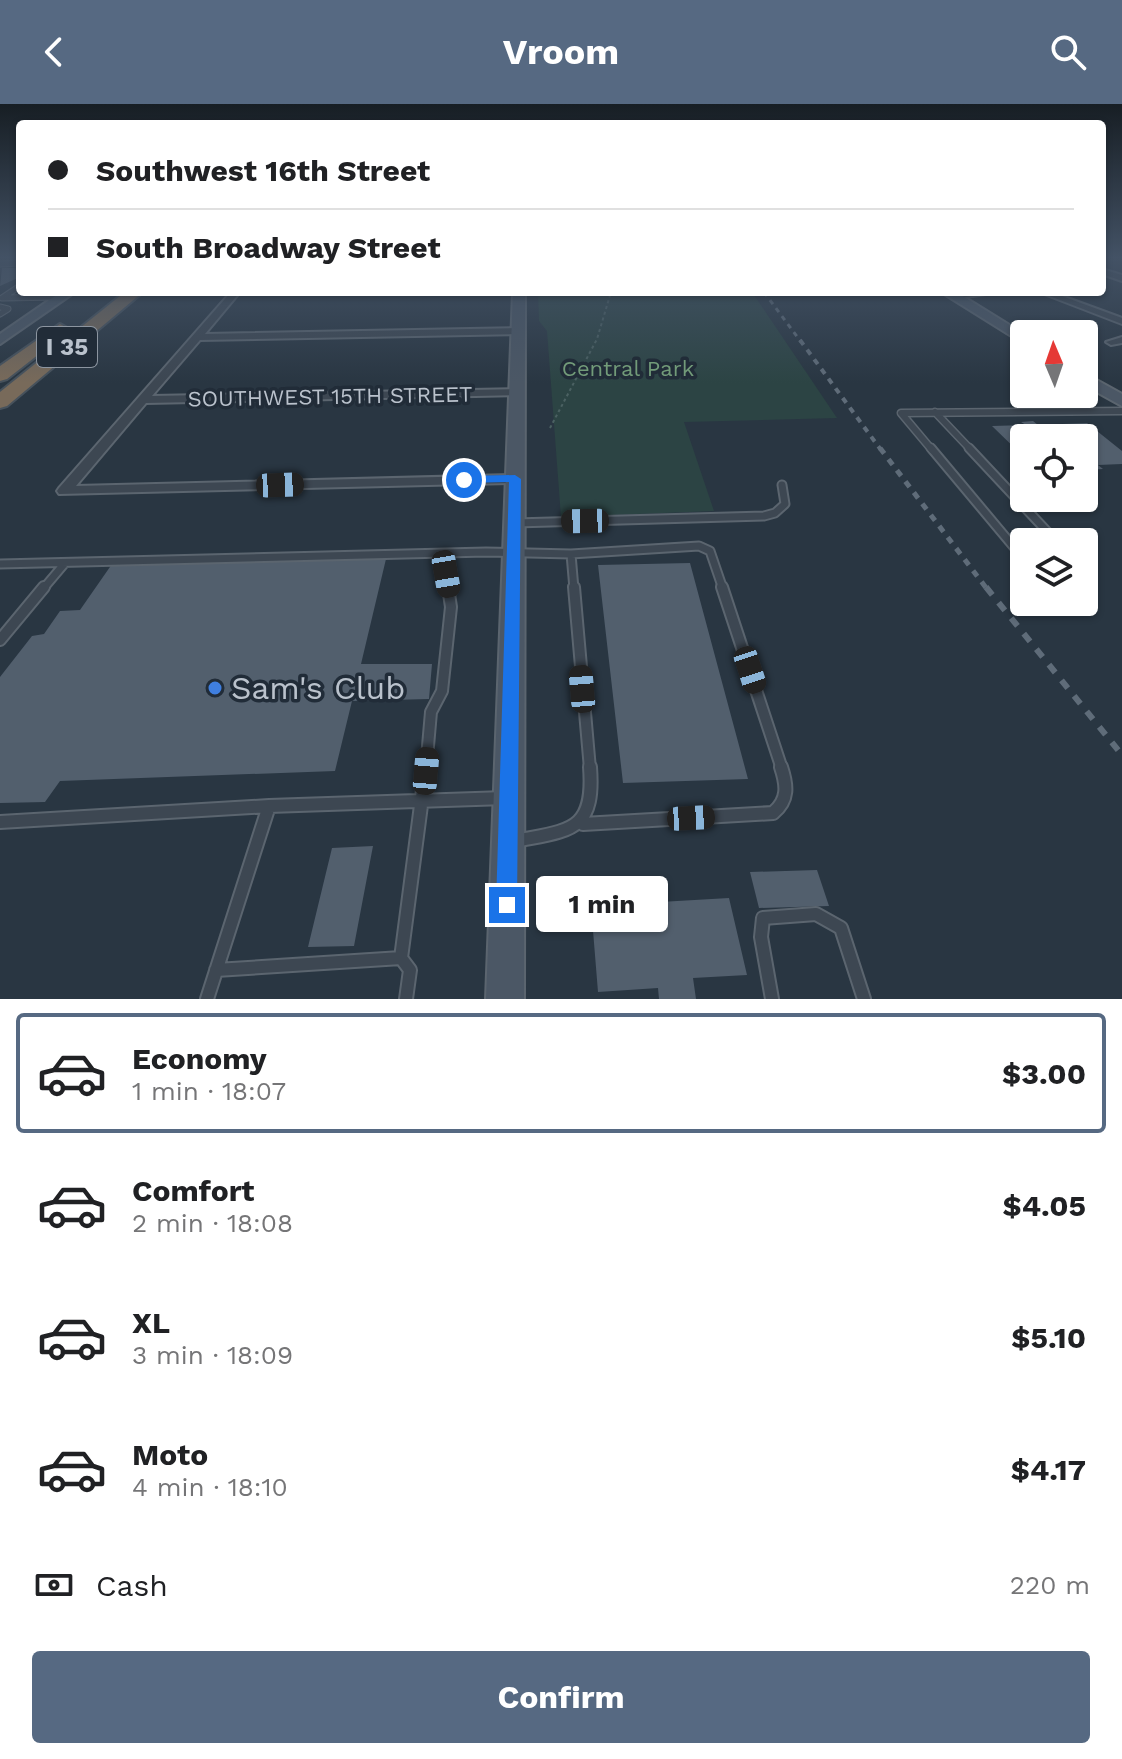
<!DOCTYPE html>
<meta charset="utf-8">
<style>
body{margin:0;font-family:"Work Sans",sans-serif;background:#f6f6f6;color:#202124;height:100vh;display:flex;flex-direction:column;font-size:30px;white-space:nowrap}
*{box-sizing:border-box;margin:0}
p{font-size:26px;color:#757577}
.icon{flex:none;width:44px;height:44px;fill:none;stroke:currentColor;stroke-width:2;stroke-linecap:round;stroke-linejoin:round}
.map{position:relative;height:895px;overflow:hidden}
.drawer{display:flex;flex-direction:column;background:#fff;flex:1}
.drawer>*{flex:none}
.top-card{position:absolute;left:16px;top:16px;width:1090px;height:176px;border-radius:8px;box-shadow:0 2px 6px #0004;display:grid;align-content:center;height:176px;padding:0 32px;background:#fff}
.needle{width:52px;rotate:358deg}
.controls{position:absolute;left:1010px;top:216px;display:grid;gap:16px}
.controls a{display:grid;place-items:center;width:88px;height:88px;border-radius:8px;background:#fff;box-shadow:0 2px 6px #0004;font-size:40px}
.end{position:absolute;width:36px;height:36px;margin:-18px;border:10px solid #1a73e8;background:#fff;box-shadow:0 0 0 4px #fff}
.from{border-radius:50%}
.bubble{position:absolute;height:56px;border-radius:8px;background:#fff;box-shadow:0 2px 6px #0004;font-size:26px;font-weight:700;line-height:56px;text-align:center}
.car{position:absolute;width:24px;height:48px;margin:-24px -12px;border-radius:10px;box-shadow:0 0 6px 2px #0007;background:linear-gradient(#222 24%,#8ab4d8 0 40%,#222 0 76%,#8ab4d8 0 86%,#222 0)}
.top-card b{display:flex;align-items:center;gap:28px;height:76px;font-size:30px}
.top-card b+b{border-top:2px solid #e0e0e0}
.top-card i{width:20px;height:20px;background:#202124}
ul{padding:14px 0 0;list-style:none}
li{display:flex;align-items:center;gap:24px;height:120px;margin:0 16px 12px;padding:0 16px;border:4px solid transparent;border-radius:8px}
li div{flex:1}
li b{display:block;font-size:30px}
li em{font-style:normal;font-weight:700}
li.selected{border-color:#566982}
li>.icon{width:72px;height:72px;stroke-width:1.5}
.pay{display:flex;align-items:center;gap:20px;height:88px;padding:0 32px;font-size:30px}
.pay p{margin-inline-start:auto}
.primary-button{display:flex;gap:16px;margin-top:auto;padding:16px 32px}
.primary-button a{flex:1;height:92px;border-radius:8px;background:#566982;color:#fff;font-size:32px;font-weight:700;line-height:92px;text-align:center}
header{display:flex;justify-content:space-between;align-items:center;height:104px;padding:0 32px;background:#566982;color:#fff;font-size:36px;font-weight:700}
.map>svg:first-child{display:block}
.green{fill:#2c4444}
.building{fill:#525f6d}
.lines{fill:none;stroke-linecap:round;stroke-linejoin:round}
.lane-far4-casing{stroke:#5b656f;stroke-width:7}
.lane-far3-casing{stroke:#5b656f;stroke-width:9}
.lane-far2-casing{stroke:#5b656f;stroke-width:11}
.lane-far1-casing{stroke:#5b656f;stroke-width:14}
.lane-casing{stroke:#5b656f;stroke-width:16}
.street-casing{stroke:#5b656f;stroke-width:4}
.secondary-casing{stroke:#5b656f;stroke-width:4}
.highway-casing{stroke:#47525c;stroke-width:4}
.path{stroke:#4b6162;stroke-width:2;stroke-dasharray:3 3;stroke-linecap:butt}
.lane-far4{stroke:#3d4752;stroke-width:5}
.lane-far3{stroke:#3d4752;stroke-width:6}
.lane-far2{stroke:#3d4752;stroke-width:7}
.lane-far1{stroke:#3d4752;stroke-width:10}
.lane{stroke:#3d4752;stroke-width:12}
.street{fill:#3d4752;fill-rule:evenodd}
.secondary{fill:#4b5765;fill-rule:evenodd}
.highway{fill:#786a5a;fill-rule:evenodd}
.rail-far3{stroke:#5f6c79;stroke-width:3;stroke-dasharray:5 5;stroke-linecap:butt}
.rail-far2{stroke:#5f6c79;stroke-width:4;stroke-dasharray:6 6;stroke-linecap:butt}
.rail-far1{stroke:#5f6c79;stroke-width:5;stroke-dasharray:7 7;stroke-linecap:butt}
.rail{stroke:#5f6c79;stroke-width:6;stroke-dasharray:10 10;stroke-linecap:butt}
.route{fill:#1a73e8}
.shop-dot{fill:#3f7fe0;stroke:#212c38;stroke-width:3}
.labels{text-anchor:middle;stroke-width:7;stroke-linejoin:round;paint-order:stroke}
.far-park-label{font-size:22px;fill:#729b79;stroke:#212c38}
.far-street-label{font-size:22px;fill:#bac2cc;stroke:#212c38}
.shield{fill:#212c38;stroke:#8c95a0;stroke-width:2}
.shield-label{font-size:24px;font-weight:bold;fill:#bac2cc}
.near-poi-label{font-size:32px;fill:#bac2cc;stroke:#212c38;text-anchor:start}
</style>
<header><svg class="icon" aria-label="back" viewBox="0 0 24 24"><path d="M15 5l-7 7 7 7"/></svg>Vroom<svg class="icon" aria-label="search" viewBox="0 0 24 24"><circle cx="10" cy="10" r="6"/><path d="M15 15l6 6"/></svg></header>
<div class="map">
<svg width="1122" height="895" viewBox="0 0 1122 895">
<rect width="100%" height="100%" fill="#293642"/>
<!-- green -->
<path class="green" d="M538,188h214l85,126 -153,4 30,89 -153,6 -14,-186 -8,-10z"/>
<!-- building -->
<path class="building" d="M2,164h18v9l-20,9z
M1033,317l5,4 49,-2 35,28v13l-24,1 5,4 -15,1 -4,-4v-28h-60v19l-32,-31 34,-1 -5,-3z
M386,455l-25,105h71l-3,35 -77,2 -17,70 -275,10 -15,21 -45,1v-126l32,-41 12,-2 16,-23 20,-1 32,-46z
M690,459l58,216 -125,4 -25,-218z
M373,742l-19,100 -46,1 24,-99z
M817,766l12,36 -70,2 -9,-36z
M729,794l18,77 -54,3 3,21h-37l-1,-11 -60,4 -7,-86z"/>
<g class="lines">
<!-- lane-far4 casing -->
<g class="lane-far4-casing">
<path id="lane-far4" d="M0,160l20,-1
M20,182l-18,12 59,-1
M0,203l8,2 -8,5"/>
</g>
<!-- lane-far3 casing -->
<g class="lane-far3-casing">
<path id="lane-far3" d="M935,308l36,38
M932,346l-31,-37 221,-2"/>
</g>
<!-- lane-far2 casing -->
<g class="lane-far2-casing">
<path id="lane-far2" d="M931,344l87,104 6,1
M969,344l88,94
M515,419l249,-7 11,-3 10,-9 -3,-19
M571,450l128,-8 11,5 13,38
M0,460l486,-12 85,2 3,35
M43,485l22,-26
M448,485l-2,-15 3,-21"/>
</g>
<!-- lane-far1 casing -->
<g class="lane-far1-casing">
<path id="lane-far1" d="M574,483l16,182
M722,483l60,182
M0,536l44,-53
M426,665l5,-57 11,-21 9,-84 -3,-20"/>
</g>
<!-- lane casing -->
<g class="lane-casing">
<path id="lane" d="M0,718l269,-16
M583,720l190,-11c16,-13 14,-28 8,-46
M516,737c54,-11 79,-9 74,-74
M401,854l9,12 -4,29
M216,866l185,-12 25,-191
M207,895l62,-193 236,-8
M772,895l-11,-62 2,-19 53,-4 25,14 23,71"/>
</g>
<!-- street casing -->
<g class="street-casing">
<path id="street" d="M1102,165l20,6v6l-20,-7z
M231,188h9l-35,42 314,-6 5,3 -5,3 -319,6 -48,56 366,-7 6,3 -6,3 -372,8 -70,83 439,-11 7,4 -7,4 -456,11 -2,-3 2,-3z
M999,188l-46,7 -4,-3 18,-4z
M1039,188h12l71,26v6z
M1122,233v6l-11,2 -5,-3z"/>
</g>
<!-- secondary casing -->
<g class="secondary-casing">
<path id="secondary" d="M61,188h14l-75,52v-10z
M513,188h12l-1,707h-38z
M941,188h15l68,42v10z
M1084,269l38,21v12l-38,-21z"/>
</g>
<!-- highway casing -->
<g class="highway-casing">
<path id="highway" d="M125,188h18l-136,114 -7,2v-16z
M60,220l9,5 -3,4 -59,46 -7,2v-15z"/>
</g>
<!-- path -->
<path class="path" d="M550,324l47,-89 14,-47"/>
<!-- lane-far4 -->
<use href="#lane-far4" class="lane-far4"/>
<!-- lane-far3 -->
<use href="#lane-far3" class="lane-far3"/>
<!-- lane-far2 -->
<use href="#lane-far2" class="lane-far2"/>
<!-- lane-far1 -->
<use href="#lane-far1" class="lane-far1"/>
<!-- lane -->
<use href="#lane" class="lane"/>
<!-- street -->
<use href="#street" class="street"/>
<!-- secondary -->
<use href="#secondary" class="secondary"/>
<!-- highway -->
<use href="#highway" class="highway"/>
<!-- rail-far3 -->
<path class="rail-far3" d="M764,188l37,50"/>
<!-- rail-far2 -->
<path class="rail-far2" d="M800,236l81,110"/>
<!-- rail-far1 -->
<path class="rail-far1" d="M880,344l107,141"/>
<!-- rail -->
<path class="rail" d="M986,483l136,168"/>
</g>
<!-- sky -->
<linearGradient id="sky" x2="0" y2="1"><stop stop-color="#171e24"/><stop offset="0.55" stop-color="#435265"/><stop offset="1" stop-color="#435265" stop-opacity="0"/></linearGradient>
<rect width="1122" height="279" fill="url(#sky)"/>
<!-- route -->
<path class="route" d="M515,371l6,4 -4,426 -3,8 -7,3 -8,-3 -3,-8 13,-423 -45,1 -6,-3 6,-4z"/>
<!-- markers -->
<circle class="shop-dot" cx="215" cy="584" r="8"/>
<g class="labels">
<!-- far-park labels -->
<g class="far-park-label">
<text x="628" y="272">Central Park</text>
</g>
<!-- far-street labels -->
<g class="far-street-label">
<text transform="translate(330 292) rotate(-1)" y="8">SOUTHWEST 15TH STREET</text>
</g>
<!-- shield labels -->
<rect class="shield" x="37" y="223" width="60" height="40" rx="6"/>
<g class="shield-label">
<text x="67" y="251">I 35</text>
</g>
<!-- near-poi labels -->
<g class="near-poi-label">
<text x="231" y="595">Sam's Club</text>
</g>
</g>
</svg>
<div class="controls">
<a><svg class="needle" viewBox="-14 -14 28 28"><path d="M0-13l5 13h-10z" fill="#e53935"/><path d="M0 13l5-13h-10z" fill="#757577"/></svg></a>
<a><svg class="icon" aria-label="locate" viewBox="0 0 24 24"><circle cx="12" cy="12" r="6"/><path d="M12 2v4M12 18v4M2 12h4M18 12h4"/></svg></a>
<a><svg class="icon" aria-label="layers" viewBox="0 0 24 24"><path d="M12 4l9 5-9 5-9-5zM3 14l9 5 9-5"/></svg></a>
</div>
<i class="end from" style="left:464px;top:376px"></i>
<i class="end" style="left:507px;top:801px"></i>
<div class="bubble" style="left:536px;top:772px;width:132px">1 min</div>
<i class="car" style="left:280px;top:381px;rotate:88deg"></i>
<i class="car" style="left:585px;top:417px;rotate:269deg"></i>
<i class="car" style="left:446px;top:470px;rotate:170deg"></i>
<i class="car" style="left:750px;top:566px;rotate:162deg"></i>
<i class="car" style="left:582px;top:585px;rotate:355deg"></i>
<i class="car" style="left:426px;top:667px;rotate:5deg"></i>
<i class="car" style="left:691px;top:714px;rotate:87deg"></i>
<div class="top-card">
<b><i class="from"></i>Southwest 16th Street</b>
<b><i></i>South Broadway Street</b>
</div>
</div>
<section class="drawer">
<ul>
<li class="selected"><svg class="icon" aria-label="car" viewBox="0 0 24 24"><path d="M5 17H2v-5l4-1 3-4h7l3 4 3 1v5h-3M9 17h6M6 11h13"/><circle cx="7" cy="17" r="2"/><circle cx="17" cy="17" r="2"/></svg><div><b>Economy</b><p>1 min · 18:07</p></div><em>$3.00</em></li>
<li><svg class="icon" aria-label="car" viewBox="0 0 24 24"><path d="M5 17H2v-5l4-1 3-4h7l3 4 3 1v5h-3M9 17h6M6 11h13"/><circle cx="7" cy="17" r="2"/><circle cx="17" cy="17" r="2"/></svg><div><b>Comfort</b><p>2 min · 18:08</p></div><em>$4.05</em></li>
<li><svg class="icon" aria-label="car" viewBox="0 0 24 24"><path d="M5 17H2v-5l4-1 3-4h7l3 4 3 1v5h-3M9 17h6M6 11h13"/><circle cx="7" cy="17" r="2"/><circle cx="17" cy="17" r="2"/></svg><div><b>XL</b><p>3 min · 18:09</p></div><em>$5.10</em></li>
<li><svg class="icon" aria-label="car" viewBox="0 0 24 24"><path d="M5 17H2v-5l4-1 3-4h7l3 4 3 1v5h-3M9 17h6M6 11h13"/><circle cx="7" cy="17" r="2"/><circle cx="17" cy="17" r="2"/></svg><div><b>Moto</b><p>4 min · 18:10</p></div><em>$4.17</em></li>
</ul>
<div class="pay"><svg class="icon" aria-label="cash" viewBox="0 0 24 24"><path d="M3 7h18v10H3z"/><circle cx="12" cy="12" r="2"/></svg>Cash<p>220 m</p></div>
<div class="primary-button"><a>Confirm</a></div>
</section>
